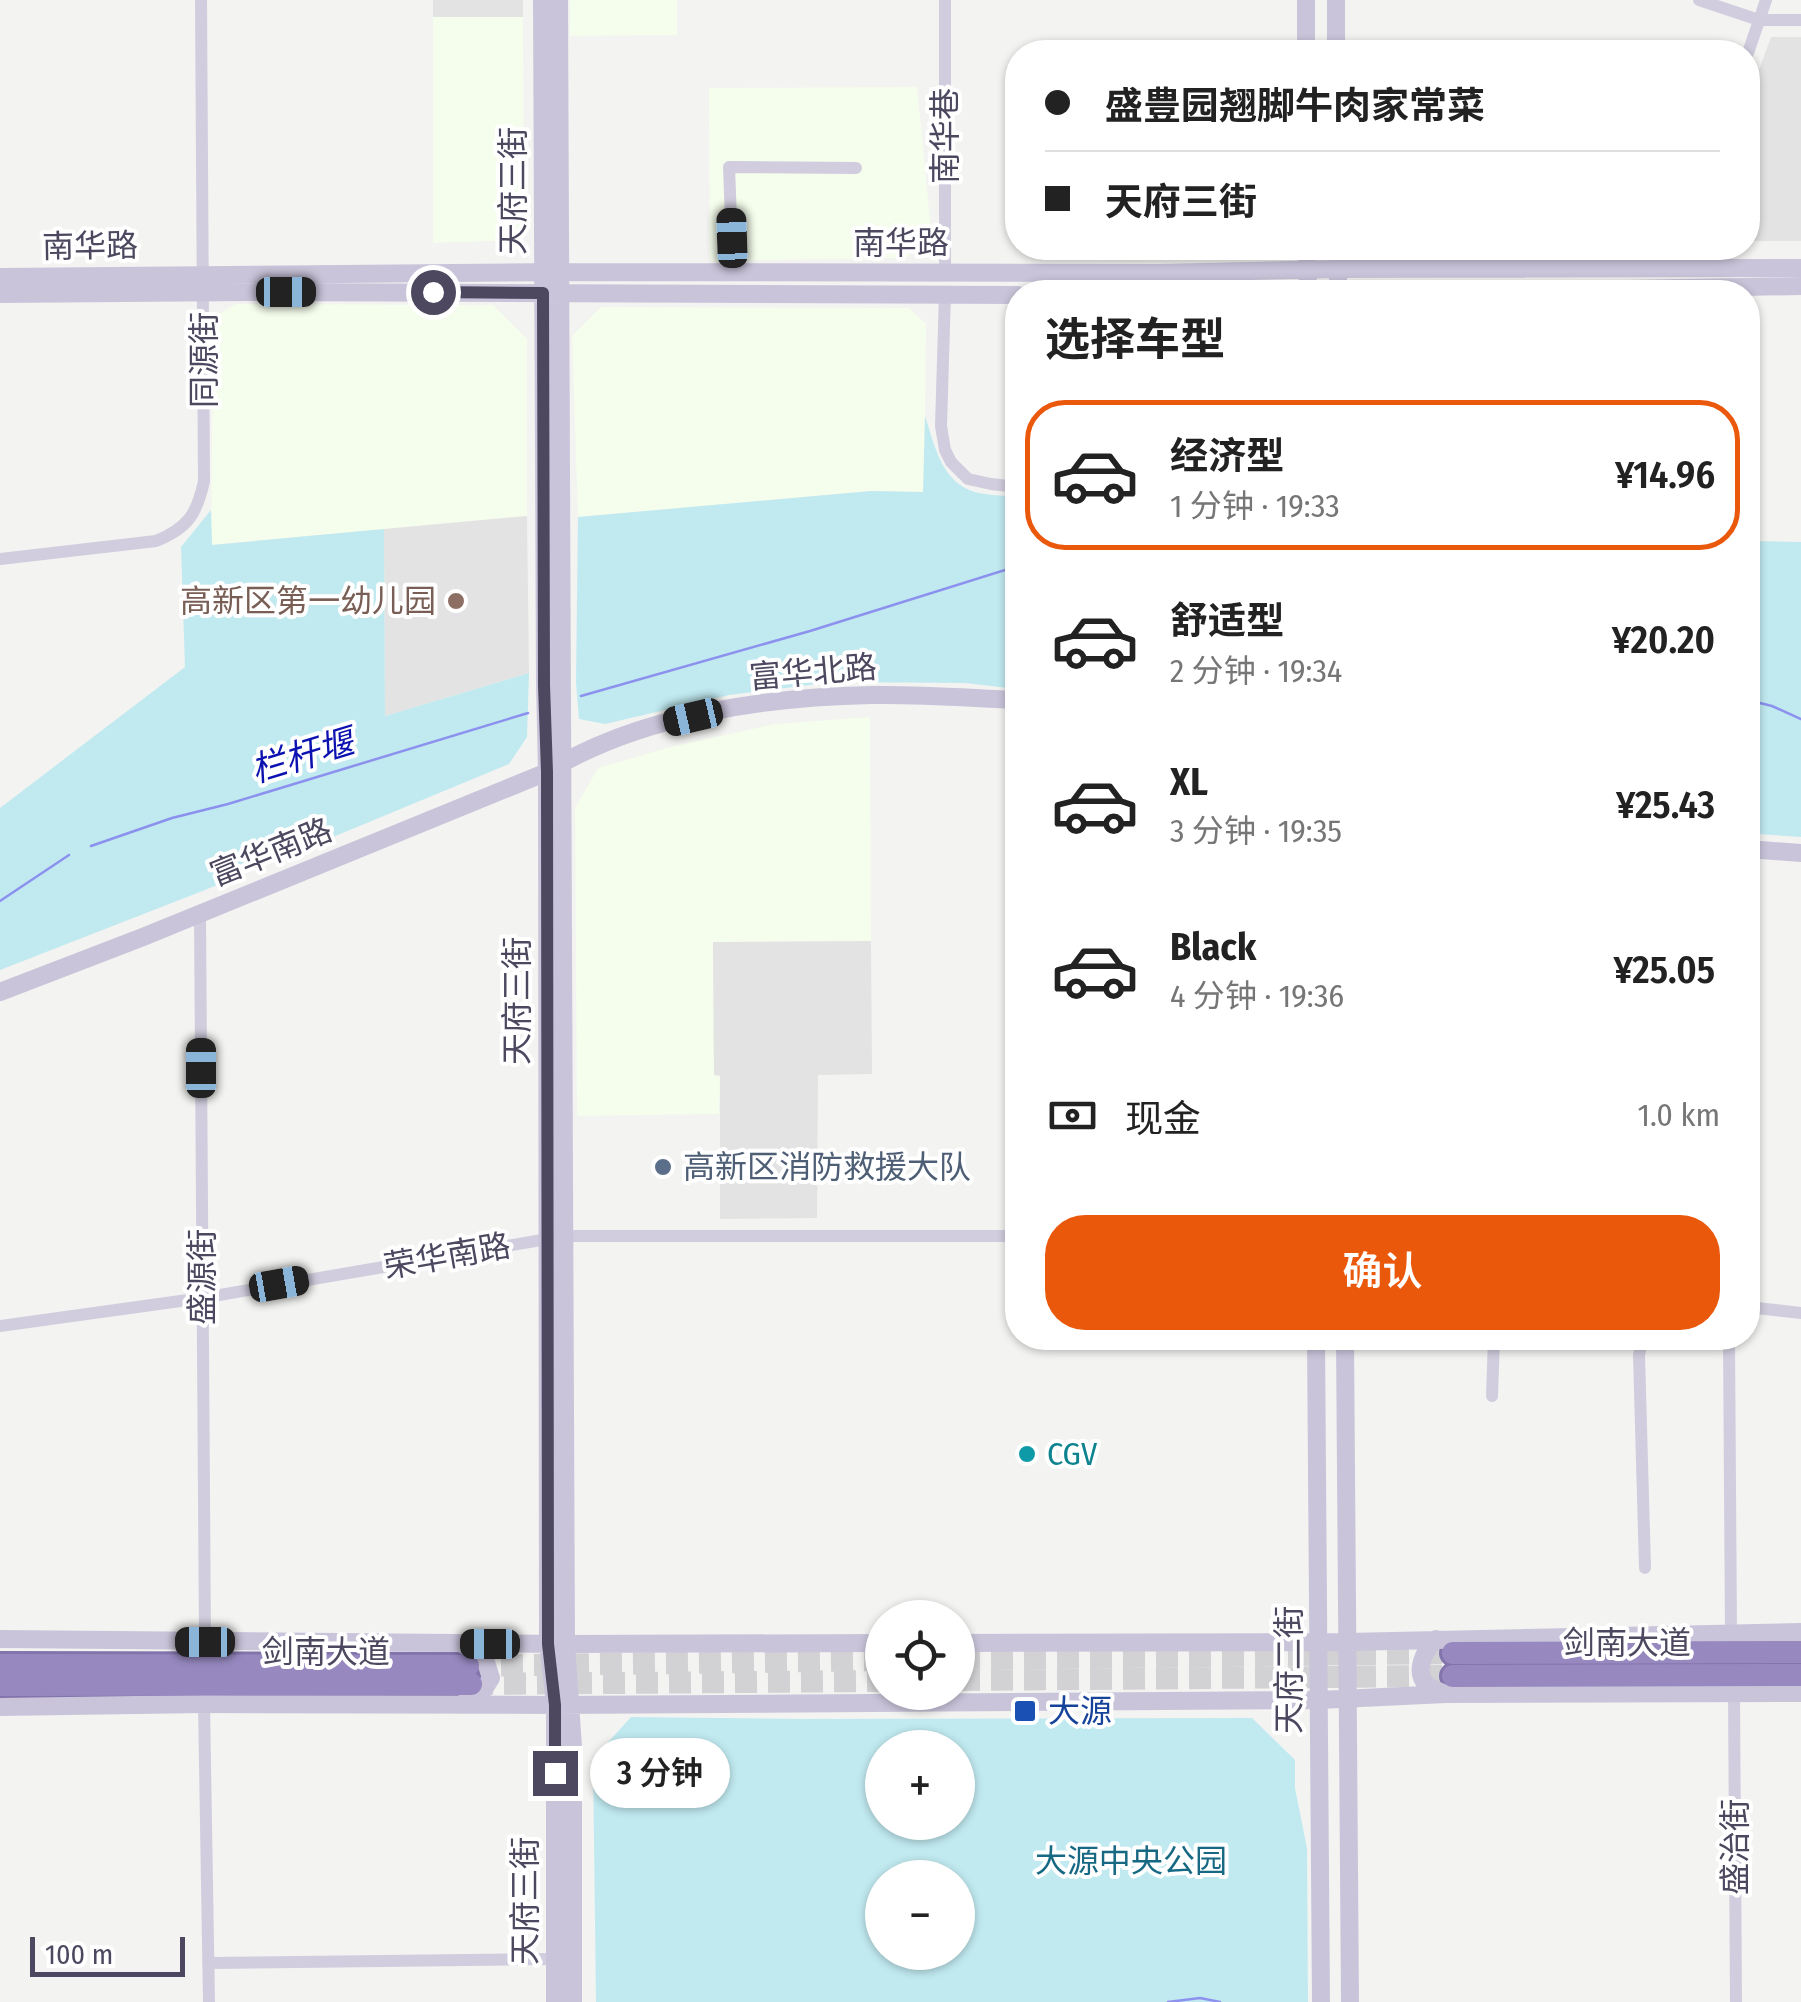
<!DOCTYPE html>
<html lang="zh">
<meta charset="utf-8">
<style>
body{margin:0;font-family:"Fira Sans Condensed","Noto Sans SC",sans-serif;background:#f6f6f6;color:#222;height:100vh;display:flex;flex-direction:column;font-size:38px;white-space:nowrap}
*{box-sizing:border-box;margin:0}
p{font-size:32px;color:#767676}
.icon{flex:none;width:55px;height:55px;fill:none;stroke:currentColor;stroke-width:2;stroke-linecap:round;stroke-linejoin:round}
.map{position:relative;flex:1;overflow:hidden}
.drawer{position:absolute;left:1005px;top:280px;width:755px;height:1070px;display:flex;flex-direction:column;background:#fff;border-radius:40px;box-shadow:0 2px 8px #0004}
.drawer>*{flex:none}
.hud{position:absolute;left:1005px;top:40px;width:755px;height:220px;border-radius:40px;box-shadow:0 2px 8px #0004;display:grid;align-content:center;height:220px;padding:0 40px;background:#fff}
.controls{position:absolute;left:865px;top:1600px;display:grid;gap:20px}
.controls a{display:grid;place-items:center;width:110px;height:110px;border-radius:50%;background:#fff;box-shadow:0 2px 8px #0004;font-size:50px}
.scale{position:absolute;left:30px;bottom:25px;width:155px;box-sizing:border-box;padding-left:10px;border:5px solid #4d485f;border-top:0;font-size:28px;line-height:35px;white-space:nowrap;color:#4d485f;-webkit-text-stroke:8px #fff;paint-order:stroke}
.end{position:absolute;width:45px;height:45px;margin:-22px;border:12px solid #4d485f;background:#fff;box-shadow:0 0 0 5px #fff}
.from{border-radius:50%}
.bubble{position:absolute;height:70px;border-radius:35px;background:#fff;box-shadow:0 2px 8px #0004;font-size:32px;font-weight:600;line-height:70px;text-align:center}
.car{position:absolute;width:30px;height:60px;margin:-30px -15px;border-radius:12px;box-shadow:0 0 8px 2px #0007;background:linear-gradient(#222 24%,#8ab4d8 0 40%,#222 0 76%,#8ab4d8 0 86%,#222 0)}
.hud b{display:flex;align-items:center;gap:35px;height:95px;font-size:38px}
.hud b+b{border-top:2px solid #e0e0e0}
.hud i{width:25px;height:25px;background:#222}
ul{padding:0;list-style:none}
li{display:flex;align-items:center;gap:30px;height:150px;margin:0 20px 15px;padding:0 20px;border:5px solid transparent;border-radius:40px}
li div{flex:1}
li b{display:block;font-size:38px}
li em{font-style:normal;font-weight:600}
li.current{border-color:#ea580c}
li>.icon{width:90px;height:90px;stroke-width:1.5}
h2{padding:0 40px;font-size:45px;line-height:120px}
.pay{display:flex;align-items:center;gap:25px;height:110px;padding:0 40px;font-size:38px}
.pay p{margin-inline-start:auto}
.button{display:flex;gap:20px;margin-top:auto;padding:20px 40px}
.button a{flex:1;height:115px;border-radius:40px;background:#ea580c;color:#fff;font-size:40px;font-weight:600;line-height:115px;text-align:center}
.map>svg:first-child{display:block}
.commercial{fill:#f5fdec}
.education{fill:#e4e3e3}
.green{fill:#c0eaf0;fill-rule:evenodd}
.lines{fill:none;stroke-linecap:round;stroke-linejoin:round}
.stream{stroke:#8d91ee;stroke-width:2.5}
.highway-tunnel{stroke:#d2d1d4;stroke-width:22;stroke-dasharray:22 11;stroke-linecap:butt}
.highway-casing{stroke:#8374ac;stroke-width:28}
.street{stroke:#d1cdde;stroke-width:12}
.secondary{stroke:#cac4da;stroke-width:18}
.highway{stroke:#9789c0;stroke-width:22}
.route{stroke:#4d485f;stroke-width:12}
.education-dot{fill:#8d6e63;stroke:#fff;stroke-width:4}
.service-dot{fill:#5c6f8a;stroke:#fff;stroke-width:4}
.culture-dot{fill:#0f9aa8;stroke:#fff;stroke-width:4}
.transit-dot{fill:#1a4fb4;stroke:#fff;stroke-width:4}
.labels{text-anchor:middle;stroke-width:8;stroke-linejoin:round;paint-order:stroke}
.street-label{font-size:32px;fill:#4d485f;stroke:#fff}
.education-label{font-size:32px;fill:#785e54;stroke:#fff;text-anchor:end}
.service-label{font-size:32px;fill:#4e5e75;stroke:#fff;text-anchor:start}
.culture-label{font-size:32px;fill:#0d838f;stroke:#fff;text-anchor:start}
.transit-label{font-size:32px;fill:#164399;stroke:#fff;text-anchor:start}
.park-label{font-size:32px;fill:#166883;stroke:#fff}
.water-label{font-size:35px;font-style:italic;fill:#0b12b0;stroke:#fff}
</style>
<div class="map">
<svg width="1801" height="2002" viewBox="0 0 1801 2002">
<rect width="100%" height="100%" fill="#f3f3f1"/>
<!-- commercial -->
<path class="commercial" d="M570,0h107v35l-107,1z
M433,17h90l1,209 -10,14 -81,3z
M917,87l14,143 -24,28 -197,3 -1,-173z
M236,304l257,1 34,34v177l-316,29 2,-228z
M601,307l308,1 17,16 -2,168 -53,-1 -293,26 -6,-181z
M870,717l1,224 -158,1 1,132 6,1 -1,39 -142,2 -2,-308 23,-40 76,-22 101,-22z"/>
<!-- education -->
<path class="education" d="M433,0h90v17h-90z
M1771,37h30v204h-53v-141z
M527,516l2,157 -144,43 -1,-187z
M871,941l1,133 -54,1 -1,143 -97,1v-143l-6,-1 -1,-133z"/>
<!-- green -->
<path class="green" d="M925,416c9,27 15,61 44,74 14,6 34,5 48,7v192l-52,-6 -132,-1 -104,13 -124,29 -26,-5 -3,-36 2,-166 293,-26 52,1z
M211,510l1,35 172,-16 1,187 144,-43 -2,64 -18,27 -304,126 -205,80v-162l185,-141 -4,-120z
M1748,541l53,1v295l-43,-3 -10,-23z
M631,1717l165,2 456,-1 43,42v28l12,60 1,154h-712l-3,-243zM882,1748h76v74h-76zM882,1878h76v74h-76z"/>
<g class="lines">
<!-- stream -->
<path class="stream" d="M581,696l229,-65 208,-65
M1748,700l24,6 29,13
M91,846l81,-28 56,-14 300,-91
M0,901l69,-46
M1168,2002l32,-4 20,4"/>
<!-- highway-tunnel -->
<path class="highway-tunnel" d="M958,1659l495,-6
M468,1666l414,-6
M958,1680l495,-4
M471,1684l411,-3"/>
<!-- highway casing -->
<g class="highway-casing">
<path id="highway" d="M1453,1653l348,-1
M0,1665l468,1
M1453,1676l348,-1
M0,1685l471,-1"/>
</g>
<!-- street -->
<path class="street" d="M1699,0l60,20h42
M1748,53l18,-53
M1670,269l8,-21
M733,273l-4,-106 127,1
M945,273v-273
M945,294l-4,132 4,24 6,12 17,17 23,5 27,3
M0,559l156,-18c32,-13 41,-27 48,-60l-3,-481
M200,913l5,728
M1748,1307l53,6
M0,1326l202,-28 363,-62h453
M1643,1338l-4,17 6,213
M1729,1338l2,296
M1492,1396l2,-58
M1734,1693l2,309
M204,1704l5,298
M208,1963l347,-4"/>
<!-- secondary -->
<path class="secondary" d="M542,0l3,685 2,87 1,872 7,61v297
M559,0l7,1644 7,103v255
M1306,0v52
M1336,0v52
M1307,248l1,44
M1338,248v44
M0,277l560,-5 599,1 179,-4 463,-1
M1443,292l358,-6
M0,294l249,-2 769,3
M1748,849l53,4
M0,992l143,-55 404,-165c92,-57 219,-75 325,-77 48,-1 97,3 146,5
M1316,1338l5,664
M1345,1338l5,664
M0,1639l566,5 316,-1
M1436,1639c-11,11 -23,32 -9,46 4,4 11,5 16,8
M958,1643l390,-1 453,-10
M463,1703l18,-9 10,-16 -7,-22 -20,-11
M0,1707l204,-3 351,1 764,-5 127,-6 355,-1"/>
<!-- highway -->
<use href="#highway" class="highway"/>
</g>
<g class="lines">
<!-- route -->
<path class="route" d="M433,292l110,1 1,392 3,87 1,872 7,61v68"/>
</g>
<!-- markers -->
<circle class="education-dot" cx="456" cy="601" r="10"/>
<circle class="service-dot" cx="663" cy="1167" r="10"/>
<circle class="culture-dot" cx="1027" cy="1454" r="10"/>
<rect class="transit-dot" x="1013" y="1699" width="24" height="24" rx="5"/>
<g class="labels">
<!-- street labels -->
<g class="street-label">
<text transform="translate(945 136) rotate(-90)" y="11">南华巷</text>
<text transform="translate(513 191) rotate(-90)" y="11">天府三街</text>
<text x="901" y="254">南华路</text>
<text transform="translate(90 246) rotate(-1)" y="11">南华路</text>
<text transform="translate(204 360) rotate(-90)" y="11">同源街</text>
<text transform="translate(813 672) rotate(-5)" y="11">富华北路</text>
<text transform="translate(271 852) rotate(-22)" y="11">富华南路</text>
<text transform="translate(517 1001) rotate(-90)" y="11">天府三街</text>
<text transform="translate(447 1256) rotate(-10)" y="11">荣华南路</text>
<text transform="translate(202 1277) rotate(-90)" y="11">盛源街</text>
<text x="1627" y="1654">剑南大道</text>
<text x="326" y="1663">剑南大道</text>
<text transform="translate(1289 1670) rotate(-90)" y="11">天府二街</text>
<text transform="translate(1735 1847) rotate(-90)" y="11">盛治街</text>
<text transform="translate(525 1901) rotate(-90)" y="11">天府三街</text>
</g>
<!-- education labels -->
<g class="education-label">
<text x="436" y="612">高新区第一幼儿园</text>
</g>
<!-- service labels -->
<g class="service-label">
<text x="683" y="1178">高新区消防救援大队</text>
</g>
<!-- culture labels -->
<g class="culture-label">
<text x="1047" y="1465">CGV</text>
</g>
<!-- transit labels -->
<g class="transit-label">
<text x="1048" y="1722">大源</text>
</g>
<!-- park labels -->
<g class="park-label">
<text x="1131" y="1872">大源中央公园</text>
</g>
<!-- water labels -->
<g class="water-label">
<text transform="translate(302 756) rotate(-17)" y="12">栏杆堰</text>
</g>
</g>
</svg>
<div class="controls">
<a><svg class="icon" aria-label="locate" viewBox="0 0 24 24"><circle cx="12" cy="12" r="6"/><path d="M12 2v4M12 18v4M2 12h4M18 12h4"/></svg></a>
<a>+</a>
<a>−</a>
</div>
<div class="scale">100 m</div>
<i class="end from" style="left:433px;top:292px"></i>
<i class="end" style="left:555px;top:1773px"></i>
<div class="bubble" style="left:590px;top:1738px;width:140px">3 分钟</div>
<i class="car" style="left:732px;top:238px;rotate:358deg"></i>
<i class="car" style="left:286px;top:292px;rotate:90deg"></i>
<i class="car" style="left:693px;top:717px;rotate:257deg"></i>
<i class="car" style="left:201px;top:1068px;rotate:0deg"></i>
<i class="car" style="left:279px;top:1284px;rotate:80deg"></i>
<i class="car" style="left:205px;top:1642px;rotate:270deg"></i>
<i class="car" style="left:490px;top:1644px;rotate:270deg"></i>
<div class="hud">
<b><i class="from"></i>盛豊园翘脚牛肉家常菜</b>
<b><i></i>天府三街</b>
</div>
<section class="drawer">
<h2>选择车型</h2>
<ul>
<li class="current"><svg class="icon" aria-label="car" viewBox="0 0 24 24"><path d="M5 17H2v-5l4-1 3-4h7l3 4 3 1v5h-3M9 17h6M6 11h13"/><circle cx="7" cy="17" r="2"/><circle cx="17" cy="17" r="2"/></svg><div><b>经济型</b><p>1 分钟 · 19:33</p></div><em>¥14.96</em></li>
<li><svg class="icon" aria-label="car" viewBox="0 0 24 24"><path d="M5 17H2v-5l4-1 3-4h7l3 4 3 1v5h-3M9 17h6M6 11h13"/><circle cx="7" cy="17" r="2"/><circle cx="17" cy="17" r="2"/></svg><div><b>舒适型</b><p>2 分钟 · 19:34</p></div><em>¥20.20</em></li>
<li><svg class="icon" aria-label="car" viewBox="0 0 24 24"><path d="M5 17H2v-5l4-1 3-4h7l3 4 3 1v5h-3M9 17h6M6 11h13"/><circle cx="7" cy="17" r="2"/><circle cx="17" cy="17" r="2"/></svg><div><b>XL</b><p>3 分钟 · 19:35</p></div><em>¥25.43</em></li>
<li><svg class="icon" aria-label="car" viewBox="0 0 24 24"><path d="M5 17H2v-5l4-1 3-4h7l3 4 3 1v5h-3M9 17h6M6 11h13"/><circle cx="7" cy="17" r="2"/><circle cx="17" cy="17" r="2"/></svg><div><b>Black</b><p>4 分钟 · 19:36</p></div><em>¥25.05</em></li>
</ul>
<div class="pay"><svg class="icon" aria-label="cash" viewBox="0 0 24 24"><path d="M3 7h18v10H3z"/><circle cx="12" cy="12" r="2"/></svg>现金<p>1.0 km</p></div>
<div class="button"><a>确认</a></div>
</section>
</div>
